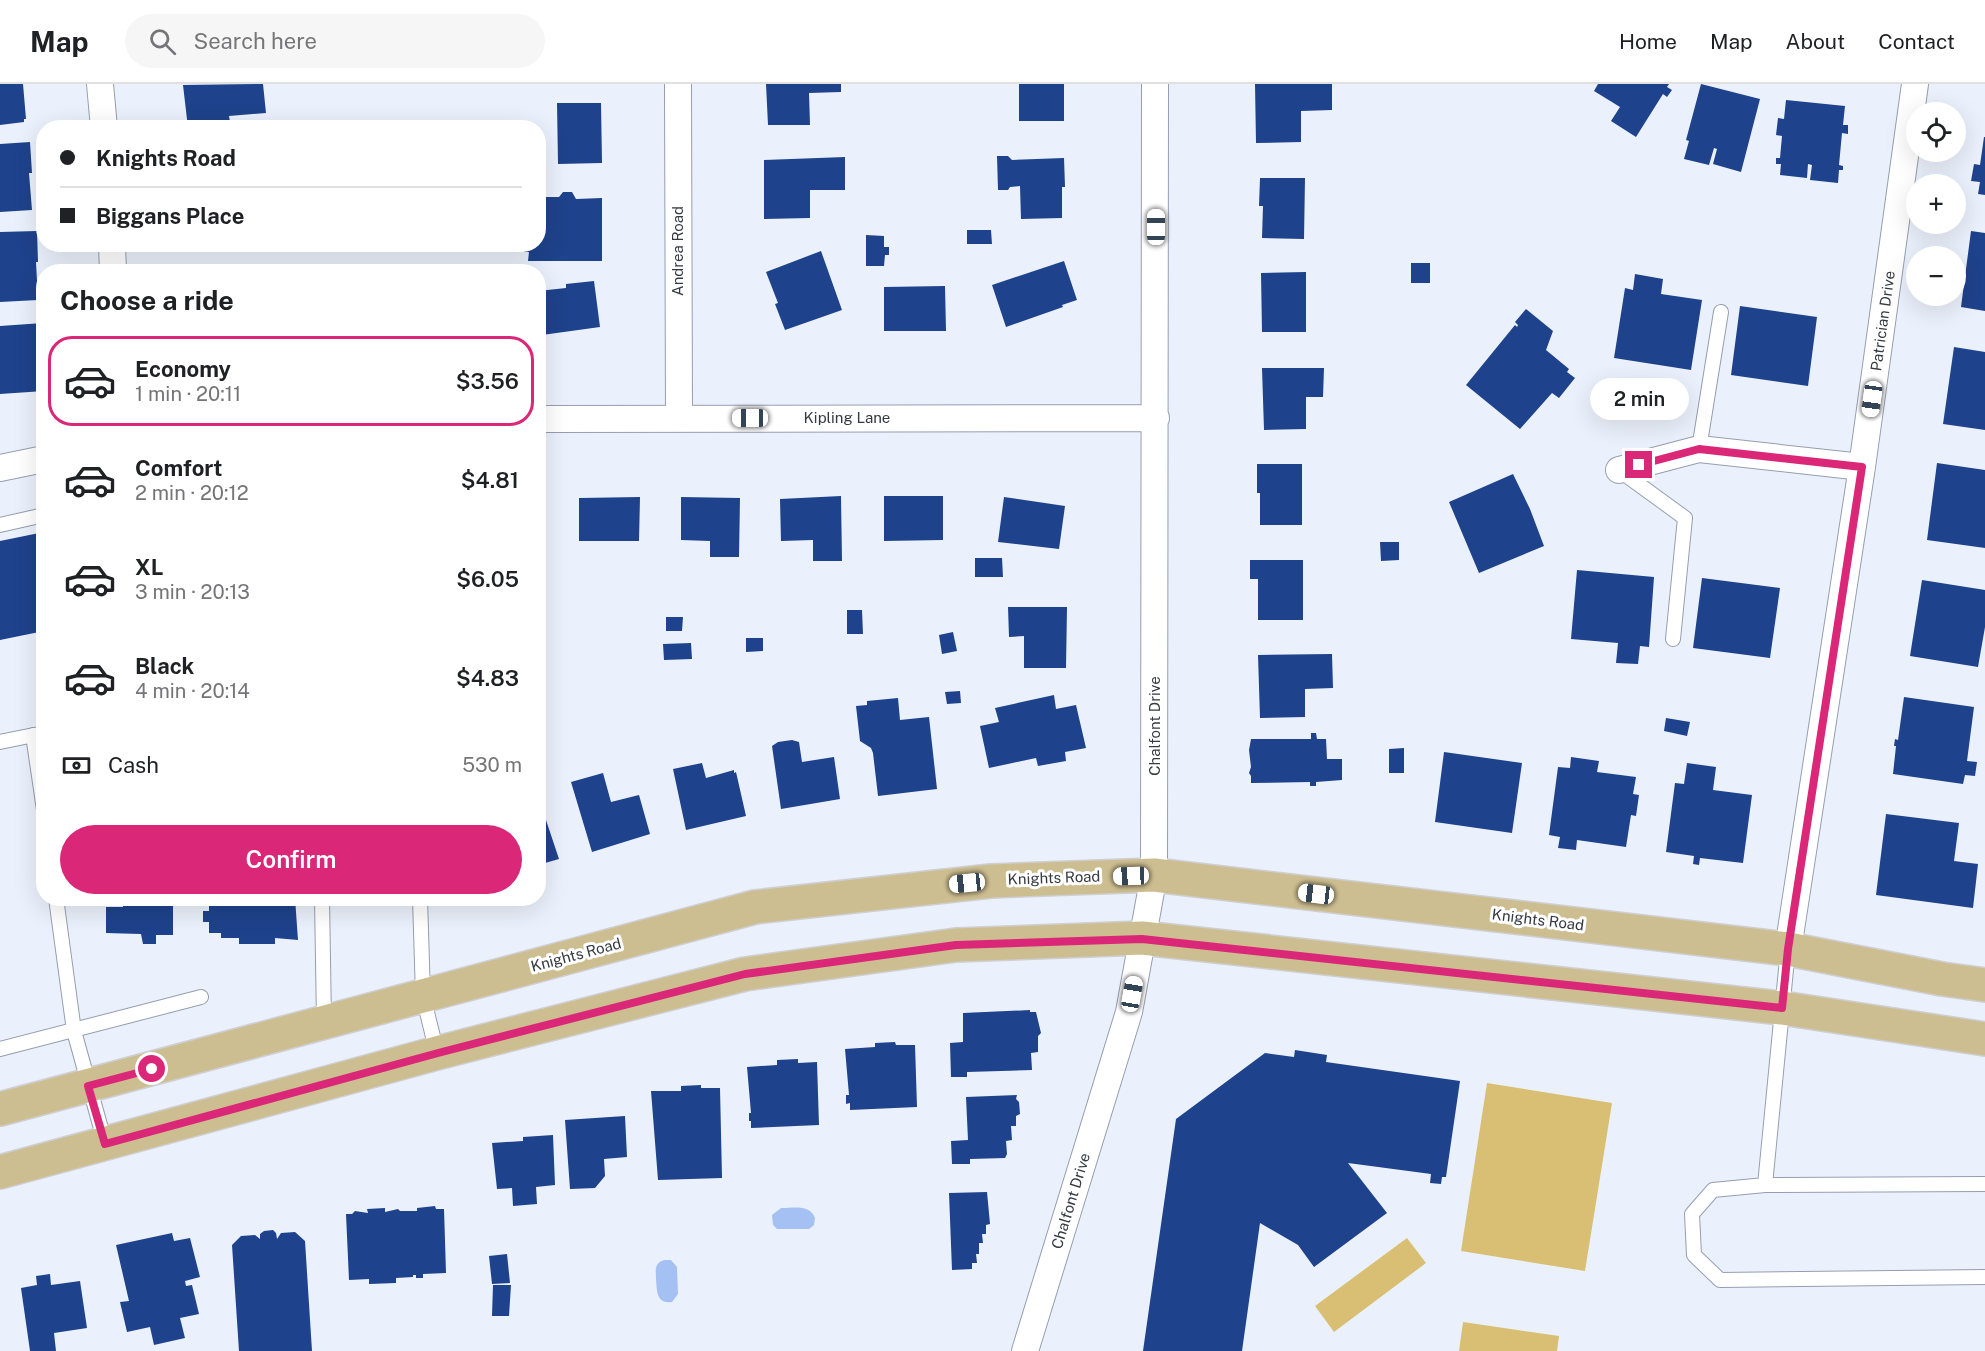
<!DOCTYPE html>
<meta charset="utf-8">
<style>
body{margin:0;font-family:"Public Sans",sans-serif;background:#f6f6f6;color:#202124;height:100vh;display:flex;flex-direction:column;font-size:22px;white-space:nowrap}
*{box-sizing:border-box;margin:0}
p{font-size:20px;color:#757577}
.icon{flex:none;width:33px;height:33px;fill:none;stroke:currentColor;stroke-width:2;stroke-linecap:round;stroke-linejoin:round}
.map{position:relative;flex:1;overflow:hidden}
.panel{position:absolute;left:36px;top:180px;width:510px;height:642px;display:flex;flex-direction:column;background:#fff;border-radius:24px;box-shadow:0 6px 24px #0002}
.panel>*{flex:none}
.banner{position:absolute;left:36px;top:36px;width:510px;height:132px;border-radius:24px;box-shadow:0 6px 24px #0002;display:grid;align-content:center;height:132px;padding:0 24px;background:#fff}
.tools{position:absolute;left:1906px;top:18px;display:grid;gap:12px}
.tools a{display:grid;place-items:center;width:60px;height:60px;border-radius:50%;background:#fff;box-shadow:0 6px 24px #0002;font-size:30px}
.end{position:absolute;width:27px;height:27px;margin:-14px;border:8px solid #db2777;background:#fff;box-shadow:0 0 0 3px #fff}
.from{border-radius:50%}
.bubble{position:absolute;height:42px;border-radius:21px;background:#fff;box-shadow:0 6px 24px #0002;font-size:20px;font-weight:600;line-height:42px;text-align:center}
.car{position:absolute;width:18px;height:36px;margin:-18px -9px;border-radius:8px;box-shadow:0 0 4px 2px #0007;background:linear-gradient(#fff 24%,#345 0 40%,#fff 0 76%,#345 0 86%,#fff 0)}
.banner b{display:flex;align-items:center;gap:21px;height:57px;font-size:22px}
.banner b+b{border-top:2px solid #e0e0e0}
.banner i{width:15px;height:15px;background:#202124}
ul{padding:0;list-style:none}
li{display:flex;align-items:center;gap:18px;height:90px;margin:0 12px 9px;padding:0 12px;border:3px solid transparent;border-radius:24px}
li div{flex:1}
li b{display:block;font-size:22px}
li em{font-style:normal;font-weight:600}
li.active{border-color:#db2777}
li>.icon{width:54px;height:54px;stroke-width:1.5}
h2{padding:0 24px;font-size:27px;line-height:72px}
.pay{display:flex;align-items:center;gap:15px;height:66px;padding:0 24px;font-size:22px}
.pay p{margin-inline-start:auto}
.cta{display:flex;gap:12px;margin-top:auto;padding:12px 24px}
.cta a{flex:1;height:69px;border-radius:36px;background:#db2777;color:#fff;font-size:24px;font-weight:600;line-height:69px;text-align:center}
header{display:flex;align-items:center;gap:36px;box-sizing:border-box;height:84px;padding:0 30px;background:#fff;border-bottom:2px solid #e0e0e0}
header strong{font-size:28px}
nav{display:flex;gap:33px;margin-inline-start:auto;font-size:21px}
.search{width:420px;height:54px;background:#f6f6f6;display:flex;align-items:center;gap:15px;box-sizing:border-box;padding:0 21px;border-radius:33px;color:#757577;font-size:22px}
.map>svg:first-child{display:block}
.green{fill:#d8bf73}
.water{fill:#a5c0f2}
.building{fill:#1e428b}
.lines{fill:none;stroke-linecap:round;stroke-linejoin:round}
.service-casing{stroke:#959eaf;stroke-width:16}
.minor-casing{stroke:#959eaf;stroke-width:28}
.primary-casing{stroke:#cfcfd1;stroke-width:36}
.service{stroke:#fff;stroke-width:14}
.minor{stroke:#fff;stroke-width:26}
.primary{stroke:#cdbe91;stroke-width:33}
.route{stroke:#db2777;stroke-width:8}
.labels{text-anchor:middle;stroke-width:6;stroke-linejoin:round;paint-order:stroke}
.street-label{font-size:15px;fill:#353940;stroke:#fff}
</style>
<header>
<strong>Map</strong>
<div class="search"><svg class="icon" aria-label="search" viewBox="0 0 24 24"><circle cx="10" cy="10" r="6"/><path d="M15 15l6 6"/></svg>Search here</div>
<nav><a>Home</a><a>Map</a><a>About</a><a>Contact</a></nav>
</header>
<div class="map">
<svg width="1985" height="1267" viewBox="0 0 1985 1267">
<rect width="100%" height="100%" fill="#ebf1fc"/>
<!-- green -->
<path class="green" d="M1487,999l125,20 -27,168 -124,-20z
M1407,1154l19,25 -92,69 -19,-26z
M1463,1238l96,14 -2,15h-98z"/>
<!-- water -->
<path class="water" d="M781,1124c13,0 29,-4 34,10l-1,7 -5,4h-32l-4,-4 -1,-10z
M665,1176h6l6,7 1,27 -6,8c-16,2 -15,-11 -16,-23 0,-5 -1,-10 1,-14 3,-4 4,-4 8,-5z"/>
<!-- building -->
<path class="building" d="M0,0h23l3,35h-2v3l-24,3z
M263,0l3,29 -37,3 2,12h-43l-5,-43z
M766,0h75v8l-32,1 1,32h-42z
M1019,0h45v37h-45z
M1255,0h77v26l-31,1v31l-45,1z
M1598,0h71l-2,3 5,3 -5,7 -4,-3 -27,43 -25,-16 9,-14 -26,-16z
M1701,0l59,15 -19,73 -28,-8 4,-15 -3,-1 -5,17 -25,-6 5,-18 -3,-1z
M1786,16l59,6 -2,19h5v9l-6,-1 -3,32 4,1v4h-4l-1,13 -28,-3 2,-15 -4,-1 -1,14 -27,-3 1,-11h-5v-6h4l2,-22 -6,-1 2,-17 6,1z
M557,19h44l1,60 -44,1z
M1984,53h1v58l-7,-1 2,-12 -9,-1 3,-17 6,1z
M30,58l2,31h-3l3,37 -32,2v-68z
M997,72h11l4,4 52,-2 1,29h-3v31l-41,1 -1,-33 -10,1 -2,3h-10z
M845,73v33h-35v28l-46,1v-59z
M1260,94h45l-1,61 -42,-1 1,-32h-4z
M563,108h9l4,7 26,-1v63h-74l1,-9h-5v-8h14v-47h21z
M967,146h24l1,14h-25z
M37,147l1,31h-2l2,38 -38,2v-70z
M1971,147l14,2v78l-24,-4z
M866,151l18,1v11h5v8h-4l-1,11h-18z
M821,167l21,59 -57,20 -10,-26 3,-1 -12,-31z
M1064,177l13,39 -15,5 1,2 -57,20 -14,-42z
M1411,179h19v20h-19z
M1306,188v60h-44l-1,-59z
M1635,190l28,5 -2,15 41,6 -11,70 -77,-12 11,-70 8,2z
M594,197l6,46 -58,8 -4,-44 28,-3v-4z
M945,202l1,45h-62v-44z
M1740,222l77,11 -9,69 -77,-11z
M1526,225l27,22 -7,19 23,19 -2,3 8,6 -16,20 -7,-5 -32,36 -54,-44 49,-60 2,2 1,-2 -3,-3z
M43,239l1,68 -44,3v-68z
M1954,263l31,5v78l-42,-6z
M1262,284h62l-1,29h-17v32l-42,1z
M1937,379l48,7v78l-58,-8z
M1257,380h45v61h-42v-32h-3z
M1513,390l17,35 14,37 -65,27 -30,-71z
M841,412l1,65h-29v-21l-32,1 -1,-42z
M884,412h59v44l-59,1z
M640,413l-1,44h-60v-43z
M681,413l59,1 -1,59h-29v-16l-29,-1z
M1004,413l61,9 -6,43 -61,-7z
M44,448v99l-44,9v-99z
M1380,458h19v18l-18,1z
M975,474h27l1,19h-28z
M1250,476h53v60h-45v-41h-8z
M1577,486l77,7 -5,70 -9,-1 -2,18 -22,-1 2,-20 -47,-4z
M1702,494l78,10 -10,70 -77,-10z
M1922,496l63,10v37l-7,40 -68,-11z
M1008,523h59l-1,61h-42v-32l-15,1z
M847,526h15l1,24h-16z
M666,533h17l-1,14h-16z
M953,548l4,19 -15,3 -3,-19z
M746,554h17v13l-17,1z
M691,559l1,16 -28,1 -1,-16z
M1332,570l1,34 -28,1v28l-45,1 -2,-63z
M960,607l1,12 -14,1 -2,-12z
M1054,611l2,14 20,-4 10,43 -21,4 1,9 -28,5 -2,-8 -47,10 -9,-42 19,-4 -4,-14z
M1904,613l70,10 -7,54 10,1 -2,14 -10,-1 -2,9 -70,-10 3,-28h-2l1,-7 3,1z
M898,614l2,22 29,-3 8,72 -59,7 -5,-43 -2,-5 -11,-7 -4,-35 11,-1v-4z
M1666,634l24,4 -3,14 -23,-5z
M1311,649h5l1,6h9l1,20h15v21l-26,2v4h-6v-4l-59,1v-7l-2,-3 2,-6 -2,-17 2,-11h60z
M792,656l7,2 3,20 32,-5 6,42 -59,10 -9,-63 6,-4z
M1404,664v25h-15v-24z
M1444,668l78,11 -10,70 -77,-11z
M1571,673l28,4 -2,11 39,5 -3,17 6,1 -3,21 -5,-1 -5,32 -49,-7 -1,10 -18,-2 2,-11 -11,-2 9,-68 12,1z
M702,679l4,15 28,-8v3l2,-1 10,44 -60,14 -13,-61z
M1687,679l29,4 -3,23 39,5 -9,68 -43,-5 -1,7 -6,-1 1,-8 -28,-4 9,-69 9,1z
M603,689l8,29 28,-7 11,39 -58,18 -21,-70z
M538,718h2l19,57 -21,6z
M1886,730l73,9 -5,38 24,3 -5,44 -97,-13z
M123,814h50v37h-17v9h-13l-2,-10 -35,-1v-26h17z
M209,814h86l3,42 -23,-2v6h-36v-6h-18v-5h-12v-11h-6v-11h6z
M1030,926v2h6l5,21 -3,3v16l-7,1 1,17 -65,2v5h-16l-1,-34 13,-1v-29z
M895,958l1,3h19l2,62 -67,3v-7l-4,1v-9h3l-4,-46 30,-2v-4z
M1295,966l32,5 -1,7 134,19 -14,96h-4l-1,7 -11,-1 1,-9 -83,-11 39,50 -73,54 -16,-22 -38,-22 -18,128h-99l33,-232 89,-66 29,4z
M798,975v4l19,-1 2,63 -68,3v-7h-2v-8h2l-4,-46 30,-2v-5z
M701,1001v3h19l2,90 -64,2 -7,-89h30v-5z
M1017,1011l-1,4 3,3 1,12 -4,2v10h-5l1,14 -6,1 1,13 -2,4 -35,1v5h-18l-1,-23 17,-1 -2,-43z
M625,1032l2,41 -23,2 1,17 -10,12 -25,1 -5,-69z
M553,1051l2,50 -19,2 1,17 -24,2 -1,-18 -15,1 -5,-46 31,-2v-4z
M987,1108l3,32 -4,1v9h-4l1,9h-4v11h-3l1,9h-5v6l-20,1 -3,-77z
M435,1122l1,3h8l2,64 -23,1v4h-7v-3h-3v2l-17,1v5l-27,1v-5l-20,1 -3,-66h6l3,-3 13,2 -1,-4 18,-1v4l13,-3 2,2h17v-3z
M273,1146l3,3 1,6 4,-6 14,-1 10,9 7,110h-73l-7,-106 9,-9 14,-1 5,4v-5l4,-3z
M172,1149l2,8 16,-3 10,39 -15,4 1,5 6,-1 7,29 -19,4 5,20 -31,7 -4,-18 -23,5 -7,-30 9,-1 -13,-56z
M507,1170l3,29 -18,1 -3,-28z
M50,1190l1,11 29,-4 7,47 -33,5 2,18h-26l-9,-63 16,-3 -1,-9z
M493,1201h18l-2,31h-17z"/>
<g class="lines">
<!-- service casing -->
<g class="service-casing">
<path id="service" d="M1699,365l22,-137
M1619,386l66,48 -12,121
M0,441l44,-10
M33,651l11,75
M0,658l44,-9
M56,814l18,133 31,112
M322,814l2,124
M420,814l3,98 14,57
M0,965l201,-52
M1985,1100l-220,1 -52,5 -21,24 2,41 26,25 265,-3
M1765,1101l23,-236"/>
</g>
<!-- minor casing -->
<g class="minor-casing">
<path id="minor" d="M100,0l4,44
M678,0l1,334
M112,160l1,28
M538,335l618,-1
M0,384l44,-9
M1619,386l80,-21 163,18
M1788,865l74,-482 53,-383
M1025,1267l104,-339 25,-137 1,-791"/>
</g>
<!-- primary casing -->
<g class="primary-casing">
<path id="primary" d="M0,1025l755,-202 236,-26 163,-6 634,74 154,30 43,6
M0,1088l437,-119 308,-79 211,-29 186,-7 640,70 203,31"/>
</g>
<!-- service -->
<use href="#service" class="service"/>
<!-- minor -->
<use href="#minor" class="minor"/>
<!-- primary -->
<use href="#primary" class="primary"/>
</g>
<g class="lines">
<!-- route -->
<path class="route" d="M152,985l-64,17 17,58 333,-91 307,-79 211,-29 186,-6 640,69 6,-59 74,-482 -163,-18 -60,16"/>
</g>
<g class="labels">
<!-- street labels -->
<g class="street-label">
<text transform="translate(678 167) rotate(-90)" y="5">Andrea Road</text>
<text transform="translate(1883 237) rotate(-82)" y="5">Patrician Drive</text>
<text x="847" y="339">Kipling Lane</text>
<text transform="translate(1155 642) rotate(-90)" y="5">Chalfont Drive</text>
<text transform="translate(1054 794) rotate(-2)" y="5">Knights Road</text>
<text transform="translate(1538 836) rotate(7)" y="5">Knights Road</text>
<text transform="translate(576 871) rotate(-15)" y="5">Knights Road</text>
<text transform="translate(1071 1117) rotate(-73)" y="5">Chalfont Drive</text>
</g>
</g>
</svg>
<div class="tools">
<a><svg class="icon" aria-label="locate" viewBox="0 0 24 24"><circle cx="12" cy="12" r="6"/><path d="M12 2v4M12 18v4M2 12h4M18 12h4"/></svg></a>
<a>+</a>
<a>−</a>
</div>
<i class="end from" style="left:152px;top:985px"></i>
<i class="end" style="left:1639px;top:381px"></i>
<div class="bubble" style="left:1590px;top:294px;width:99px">2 min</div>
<i class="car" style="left:1156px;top:143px;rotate:0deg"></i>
<i class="car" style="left:1872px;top:315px;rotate:188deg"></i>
<i class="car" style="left:750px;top:334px;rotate:270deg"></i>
<i class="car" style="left:1131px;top:792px;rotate:268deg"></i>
<i class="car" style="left:967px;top:799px;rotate:264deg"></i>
<i class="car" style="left:1316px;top:810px;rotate:277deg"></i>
<i class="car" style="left:1132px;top:910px;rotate:10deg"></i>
<div class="banner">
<b><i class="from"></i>Knights Road</b>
<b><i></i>Biggans Place</b>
</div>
<section class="panel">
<h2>Choose a ride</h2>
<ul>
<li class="active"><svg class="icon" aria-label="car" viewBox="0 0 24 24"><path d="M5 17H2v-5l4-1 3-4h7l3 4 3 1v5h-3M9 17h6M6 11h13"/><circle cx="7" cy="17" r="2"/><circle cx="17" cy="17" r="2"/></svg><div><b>Economy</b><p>1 min · 20:11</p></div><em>$3.56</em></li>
<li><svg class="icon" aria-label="car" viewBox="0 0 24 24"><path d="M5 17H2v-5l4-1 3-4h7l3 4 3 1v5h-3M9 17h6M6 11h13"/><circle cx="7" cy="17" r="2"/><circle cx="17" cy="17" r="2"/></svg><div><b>Comfort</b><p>2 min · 20:12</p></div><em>$4.81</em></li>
<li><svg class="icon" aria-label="car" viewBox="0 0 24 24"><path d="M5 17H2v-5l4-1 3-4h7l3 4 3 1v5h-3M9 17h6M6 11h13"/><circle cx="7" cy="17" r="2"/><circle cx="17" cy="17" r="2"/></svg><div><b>XL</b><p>3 min · 20:13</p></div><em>$6.05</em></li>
<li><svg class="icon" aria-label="car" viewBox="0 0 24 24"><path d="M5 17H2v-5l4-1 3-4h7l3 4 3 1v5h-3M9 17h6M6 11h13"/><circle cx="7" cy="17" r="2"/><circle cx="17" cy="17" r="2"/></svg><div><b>Black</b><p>4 min · 20:14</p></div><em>$4.83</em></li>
</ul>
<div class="pay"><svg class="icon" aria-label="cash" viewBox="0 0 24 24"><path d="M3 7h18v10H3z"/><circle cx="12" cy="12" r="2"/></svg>Cash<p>530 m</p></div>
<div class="cta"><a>Confirm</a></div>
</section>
</div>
